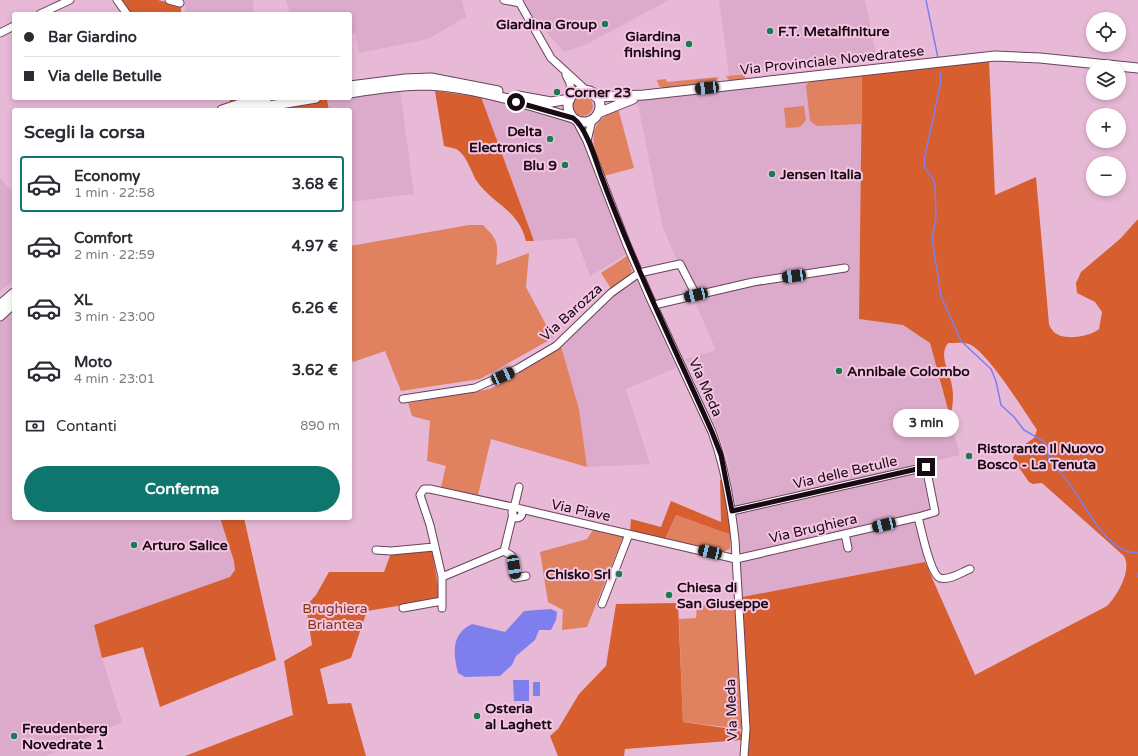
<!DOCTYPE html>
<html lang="it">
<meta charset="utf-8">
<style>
body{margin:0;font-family:"Varela Round",sans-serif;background:#f7f7f7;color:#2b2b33;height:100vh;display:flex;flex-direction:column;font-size:15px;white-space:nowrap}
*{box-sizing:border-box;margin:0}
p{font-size:13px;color:#7c7c81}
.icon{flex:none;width:22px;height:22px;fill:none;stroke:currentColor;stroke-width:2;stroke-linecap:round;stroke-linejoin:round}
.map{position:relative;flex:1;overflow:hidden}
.details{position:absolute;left:12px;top:108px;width:340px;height:412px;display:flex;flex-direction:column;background:#fff;border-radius:4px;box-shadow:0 2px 6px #0003}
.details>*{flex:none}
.top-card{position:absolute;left:12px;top:12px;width:340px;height:88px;border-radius:4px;box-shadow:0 2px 6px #0003;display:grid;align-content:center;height:88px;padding:0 12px;background:#fff}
.tools{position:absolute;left:1086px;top:12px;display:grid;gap:8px}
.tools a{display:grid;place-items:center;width:40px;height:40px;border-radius:50%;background:#fff;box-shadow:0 2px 6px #0003;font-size:20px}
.end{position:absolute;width:18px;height:18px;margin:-9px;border:5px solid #180913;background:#fff;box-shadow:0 0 0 2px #fff}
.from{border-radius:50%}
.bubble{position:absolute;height:28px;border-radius:14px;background:#fff;box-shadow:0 2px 6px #0003;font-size:13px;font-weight:700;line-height:28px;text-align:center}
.car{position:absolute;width:12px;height:24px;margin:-12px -6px;border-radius:5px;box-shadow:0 0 3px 1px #0007;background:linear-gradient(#222 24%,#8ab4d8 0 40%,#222 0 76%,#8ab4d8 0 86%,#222 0)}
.top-card b{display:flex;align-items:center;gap:14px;height:38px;font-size:15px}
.top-card b+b{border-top:1px solid #e1e1e2}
.top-card i{width:10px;height:10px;background:#2b2b33}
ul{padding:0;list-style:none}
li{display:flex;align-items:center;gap:12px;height:56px;margin:0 8px 6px;padding:0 4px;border:2px solid transparent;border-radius:4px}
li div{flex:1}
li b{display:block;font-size:15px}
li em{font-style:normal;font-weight:700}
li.active{border-color:#0f766e}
li>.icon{width:36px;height:36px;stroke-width:1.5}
h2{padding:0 12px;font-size:18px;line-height:48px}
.pay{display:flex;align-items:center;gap:10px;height:44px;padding:0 12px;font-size:15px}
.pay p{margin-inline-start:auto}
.primary-button{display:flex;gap:8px;margin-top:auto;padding:8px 12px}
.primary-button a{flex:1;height:46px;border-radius:24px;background:#0f766e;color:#fff;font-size:16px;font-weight:700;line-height:46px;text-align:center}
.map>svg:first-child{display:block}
.built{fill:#dcaaca}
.green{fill:#e08260}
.forest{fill:#d75e2e}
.water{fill:#7e7eef}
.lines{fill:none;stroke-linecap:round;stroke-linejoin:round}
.stream{stroke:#7e7eef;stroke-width:1.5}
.minor-casing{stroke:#68425b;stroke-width:9}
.major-casing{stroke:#68425b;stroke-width:11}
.minor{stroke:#fff;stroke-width:7}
.major{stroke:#fff;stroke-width:9}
.route{stroke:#180913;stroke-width:5}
.poi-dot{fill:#187b53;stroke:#f4c6e3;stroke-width:1.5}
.labels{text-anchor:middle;stroke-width:4;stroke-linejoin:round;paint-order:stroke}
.poi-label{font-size:14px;font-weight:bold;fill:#180913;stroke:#f4c6e3;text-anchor:start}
.street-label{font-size:14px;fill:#180913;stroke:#f4c6e3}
.park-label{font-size:14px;fill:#863718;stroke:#f4c6e3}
</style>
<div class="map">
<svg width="1138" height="756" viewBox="0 0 1138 756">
<rect width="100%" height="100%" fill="#e7b9d6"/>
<!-- built -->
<path class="built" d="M185,0h68l1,14h-68z
M286,0h176l4,17 -38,22 -69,14 -4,-20 -5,1v-20h-60z
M518,0h151l-82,44 -23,8z
M719,0h146l11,54 -147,21z
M862,75l-3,244 44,6 27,18 30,112 -40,9 11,55 -17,3 11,40 -183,35 -3,-64 -3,-29 -10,-51 -13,-34 -27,-60 30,-9 -53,-122 -26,-128z
M400,90l14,104 -64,8v-92h-21l-2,-10z
M481,97l37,5 54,18 11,17 44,117 -37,22 -14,-38 -42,3z
M0,178l14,16v86l-14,11z
M636,278l40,90 -50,21 24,75 -63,3 -8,-58 -18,-63 29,-30z
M14,306v212h206l14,43 1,9 -5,7 -136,48 8,33 20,64 -76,34h-46v-437z"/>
<!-- green -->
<path class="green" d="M746,74l-2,6 -14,2 -4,-6z
M862,75l-1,49 -44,2 -7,-5 -4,-35 4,-6z
M719,77l-5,6 -49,6 -6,-3 -2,-6 9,-1 1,3z
M573 106a10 10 0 1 1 20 0a10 10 0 1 1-20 0Z
M804,106l2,14 -6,7 -14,1 -2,-20z
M618,108l16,60 -30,8c-11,-31 -22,-50 14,-68z
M469,225h14c16,16 15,18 13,40l33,-12 -3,34 27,51 -73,41 -79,12 -16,-40 -32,11 -3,-6v-110z
M627,256l5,15 -4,6 -16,13 -11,-17z
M561,346l18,63 8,58 -96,-28 -13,56 -37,-8 5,-21 -19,-5 3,-40 -18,-5 -4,-13 82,-14 16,-8z
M676,515l55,20 -1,14 -7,3 -58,-13z
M593,530l30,7 -36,90 -25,3 1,-20 -15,-8 -8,-50 47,-13z
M697,605h38l7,124 -59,-7 -4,-103 17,-1z"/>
<!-- forest -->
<path class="forest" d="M121,0h37l23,6v8h-51z
M989,61l6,134 41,-18 13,147c1,3 3,6 5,8 9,9 36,5 45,-3l3,-17 -7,-10 -18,-9 -1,-10 5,-11 39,-33 18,-20v537h-391l-7,-149 2,-10 183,-35 50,113 132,-69c11,-11 25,-36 17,-50l-82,-73 -9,1 -4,-2 -16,-23 2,-8 19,-13 3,-8c-13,-19 -49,-78 -68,-86 -6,-2 -15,-1 -21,-1 -10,13 2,29 4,43 2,11 1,20 -2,31l-20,-74 -27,-18 -44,-6 3,-244z
M435,91l46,6 53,144h-8c-8,-32 -34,-37 -50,-61 -5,-9 -10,-26 -20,-31 -3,-1 -8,-2 -12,-3z
M226,98h98l3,2 2,10h-86z
M720,480h4l7,55 -55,-20 -11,24 -35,-7 1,-13 30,8 10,-26 50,21z
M220,518h24l32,142 -116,47 -17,-60 -41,11 -8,-33 136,-48 5,-7 -1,-9z
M432,549l8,50 -73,12 -16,47 -31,11 8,35 23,-1 15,53h-181l108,-41 -9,-54 28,-16 -6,-39 10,-11 13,-23h55l7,-19z
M678,603l5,119 56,8 3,6 -1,4 -116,9 -1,7h-66l-8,-20 8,-7 21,-35 27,-28 10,-62z"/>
<!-- water -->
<path class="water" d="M551,609l6,3 -1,8 -5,10h-12l-4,10 -19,16 -4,9 -12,11 -35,1 -7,-4c-5,-20 -7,-39 14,-49l33,8 19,-21z
M513,680h16v21h-15z
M533,682h7v14h-7z"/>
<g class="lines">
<!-- stream -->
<path class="stream" d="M926,0l12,58
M940,72l1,9 -17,80 1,7 8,11 2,6 1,32 -4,22 9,57 20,45 30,28 5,12 5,24 13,12 10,13 21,12 3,6 1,14c31,23 42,73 77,89 4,2 8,1 12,2
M1138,573v4"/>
<!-- minor casing -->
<g class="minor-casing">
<path id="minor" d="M117,0l10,14
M169,0l11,3
M504,0l16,3
M518,0l33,58 36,33
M40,14l30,-14
M0,33l14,-7
M566,75l4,8 1,13
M576,120l11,21 40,104 23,53 62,134c13,35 19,71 23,108l11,189 -2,27
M587,141l5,-21
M654,305l99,-23 92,-14
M403,399l72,-11 42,-19 39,-23 55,-53 28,-20 41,-9 16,31
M512,507l3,-3 4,-17
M512 513a5 5 0 1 1 10 0a5 5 0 1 1-10 0Z
M521,509l215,50 182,-42c3,11 12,57 22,61 9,3 22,-6 30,-9
M732,511l194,-44 9,45 -17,5
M845,534l3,14
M376,550l15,1 43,-4
M504,551l8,5 3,22 11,-2
M442,577l62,-26 9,-37
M602,604l27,-70
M403,608l39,-7
M442,608v-31l-12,-52 -10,-30 4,-6h6l87,19"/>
</g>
<!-- major casing -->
<g class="major-casing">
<path id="major" d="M350,86l55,-7 26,-1 67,13
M568 106a16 16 0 1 1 32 0a16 16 0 1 1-32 0Z
M350,93c25,-4 51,-8 76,-8 50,2 100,19 147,33
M518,96l33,6 19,-3
M596,97l48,-2 351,-39 45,2 98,10
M222,110l27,-9 18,-3
M245,110l71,-12
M598,113l35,-14
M0,305l14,-12
M0,316l14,-13"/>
</g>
<!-- minor -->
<use href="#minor" class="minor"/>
<!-- major -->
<use href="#major" class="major"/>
</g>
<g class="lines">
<!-- route -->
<path class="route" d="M516,102l57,16c14,10 23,44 29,60 32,86 72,169 110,254l9,23 11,56 194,-44"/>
</g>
<!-- markers -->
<g class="poi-dot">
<circle cx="605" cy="24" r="4"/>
<circle cx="770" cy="31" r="4"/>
<circle cx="689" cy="44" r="4"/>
<circle cx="557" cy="92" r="4"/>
<circle cx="550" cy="139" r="4"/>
<circle cx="565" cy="165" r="4"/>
<circle cx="772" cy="174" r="4"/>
<circle cx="839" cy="371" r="4"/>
<circle cx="969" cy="456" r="4"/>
<circle cx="134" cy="545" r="4"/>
<circle cx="619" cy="574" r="4"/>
<circle cx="669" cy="595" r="4"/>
<circle cx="477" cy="716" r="4"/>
<circle cx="14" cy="736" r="4"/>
</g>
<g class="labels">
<!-- poi labels -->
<g class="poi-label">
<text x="597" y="29" text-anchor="end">Giardina Group</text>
<text x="778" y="36">F.T. Metalfiniture</text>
<text x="681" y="41" text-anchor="end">Giardina<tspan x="681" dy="16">finishing</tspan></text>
<text x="565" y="97">Corner 23</text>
<text x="542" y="136" text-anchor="end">Delta<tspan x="542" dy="16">Electronics</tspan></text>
<text x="557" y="170" text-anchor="end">Blu 9</text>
<text x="780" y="179">Jensen Italia</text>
<text x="847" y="376">Annibale Colombo</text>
<text x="977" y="453">Ristorante Il Nuovo<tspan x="977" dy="16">Bosco - La Tenuta</tspan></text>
<text x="142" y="550">Arturo Salice</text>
<text x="611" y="579" text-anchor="end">Chisko Srl</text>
<text x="677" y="592">Chiesa di<tspan x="677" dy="16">San Giuseppe</tspan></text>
<text x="485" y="713">Osteria<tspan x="485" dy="16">al Laghett</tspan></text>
<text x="22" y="733">Freudenberg<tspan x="22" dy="16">Novedrate 1</tspan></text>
</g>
<!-- street labels -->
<g class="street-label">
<text transform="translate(832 60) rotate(-6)" y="5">Via Provinciale Novedratese</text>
<text transform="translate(571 312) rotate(-42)" y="5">Via Barozza</text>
<text transform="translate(706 387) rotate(66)" y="5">Via Meda</text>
<text transform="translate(845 472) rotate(-13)" y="5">Via delle Betulle</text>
<text transform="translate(581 510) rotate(12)" y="5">Via Piave</text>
<text transform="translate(813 528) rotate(-13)" y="5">Via Brughiera</text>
<text transform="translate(731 710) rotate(-92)" y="5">Via Meda</text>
</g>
<!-- park labels -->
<g class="park-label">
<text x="335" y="613">Brughiera<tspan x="335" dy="16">Briantea</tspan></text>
</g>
</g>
</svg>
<div class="tools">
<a><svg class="icon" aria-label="locate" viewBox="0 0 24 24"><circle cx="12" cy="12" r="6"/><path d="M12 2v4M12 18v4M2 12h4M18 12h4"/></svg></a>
<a><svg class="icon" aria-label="layers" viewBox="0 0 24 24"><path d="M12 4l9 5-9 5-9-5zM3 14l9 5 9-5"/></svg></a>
<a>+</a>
<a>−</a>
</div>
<i class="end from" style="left:516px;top:102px"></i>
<i class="end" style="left:926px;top:467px"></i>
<div class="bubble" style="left:893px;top:409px;width:66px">3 min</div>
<i class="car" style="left:707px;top:88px;rotate:264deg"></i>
<i class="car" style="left:794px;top:276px;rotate:262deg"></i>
<i class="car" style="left:696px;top:295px;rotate:257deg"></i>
<i class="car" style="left:503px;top:376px;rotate:66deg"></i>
<i class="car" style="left:884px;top:525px;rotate:257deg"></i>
<i class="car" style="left:710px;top:552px;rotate:283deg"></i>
<i class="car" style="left:514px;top:567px;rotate:171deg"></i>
<div class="top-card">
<b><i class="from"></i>Bar Giardino</b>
<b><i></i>Via delle Betulle</b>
</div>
<section class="details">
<h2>Scegli la corsa</h2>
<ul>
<li class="active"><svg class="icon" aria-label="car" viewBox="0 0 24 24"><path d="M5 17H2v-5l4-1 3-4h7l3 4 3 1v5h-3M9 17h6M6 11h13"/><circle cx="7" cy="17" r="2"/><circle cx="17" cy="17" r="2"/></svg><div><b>Economy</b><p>1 min · 22:58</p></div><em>3.68 €</em></li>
<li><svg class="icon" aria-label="car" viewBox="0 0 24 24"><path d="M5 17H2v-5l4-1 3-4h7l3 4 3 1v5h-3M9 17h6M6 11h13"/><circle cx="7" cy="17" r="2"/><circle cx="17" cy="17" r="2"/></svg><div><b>Comfort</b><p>2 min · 22:59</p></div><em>4.97 €</em></li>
<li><svg class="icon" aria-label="car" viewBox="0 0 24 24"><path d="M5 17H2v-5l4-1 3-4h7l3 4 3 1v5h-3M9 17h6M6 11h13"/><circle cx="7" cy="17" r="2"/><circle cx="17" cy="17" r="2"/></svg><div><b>XL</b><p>3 min · 23:00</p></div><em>6.26 €</em></li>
<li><svg class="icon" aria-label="car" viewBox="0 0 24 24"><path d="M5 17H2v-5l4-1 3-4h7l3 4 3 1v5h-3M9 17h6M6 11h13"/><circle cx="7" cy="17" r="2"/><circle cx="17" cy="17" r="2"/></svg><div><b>Moto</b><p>4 min · 23:01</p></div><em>3.62 €</em></li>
</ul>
<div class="pay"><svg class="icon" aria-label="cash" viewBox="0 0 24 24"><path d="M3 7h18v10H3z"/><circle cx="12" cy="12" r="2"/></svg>Contanti<p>890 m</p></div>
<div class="primary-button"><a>Conferma</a></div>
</section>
</div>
